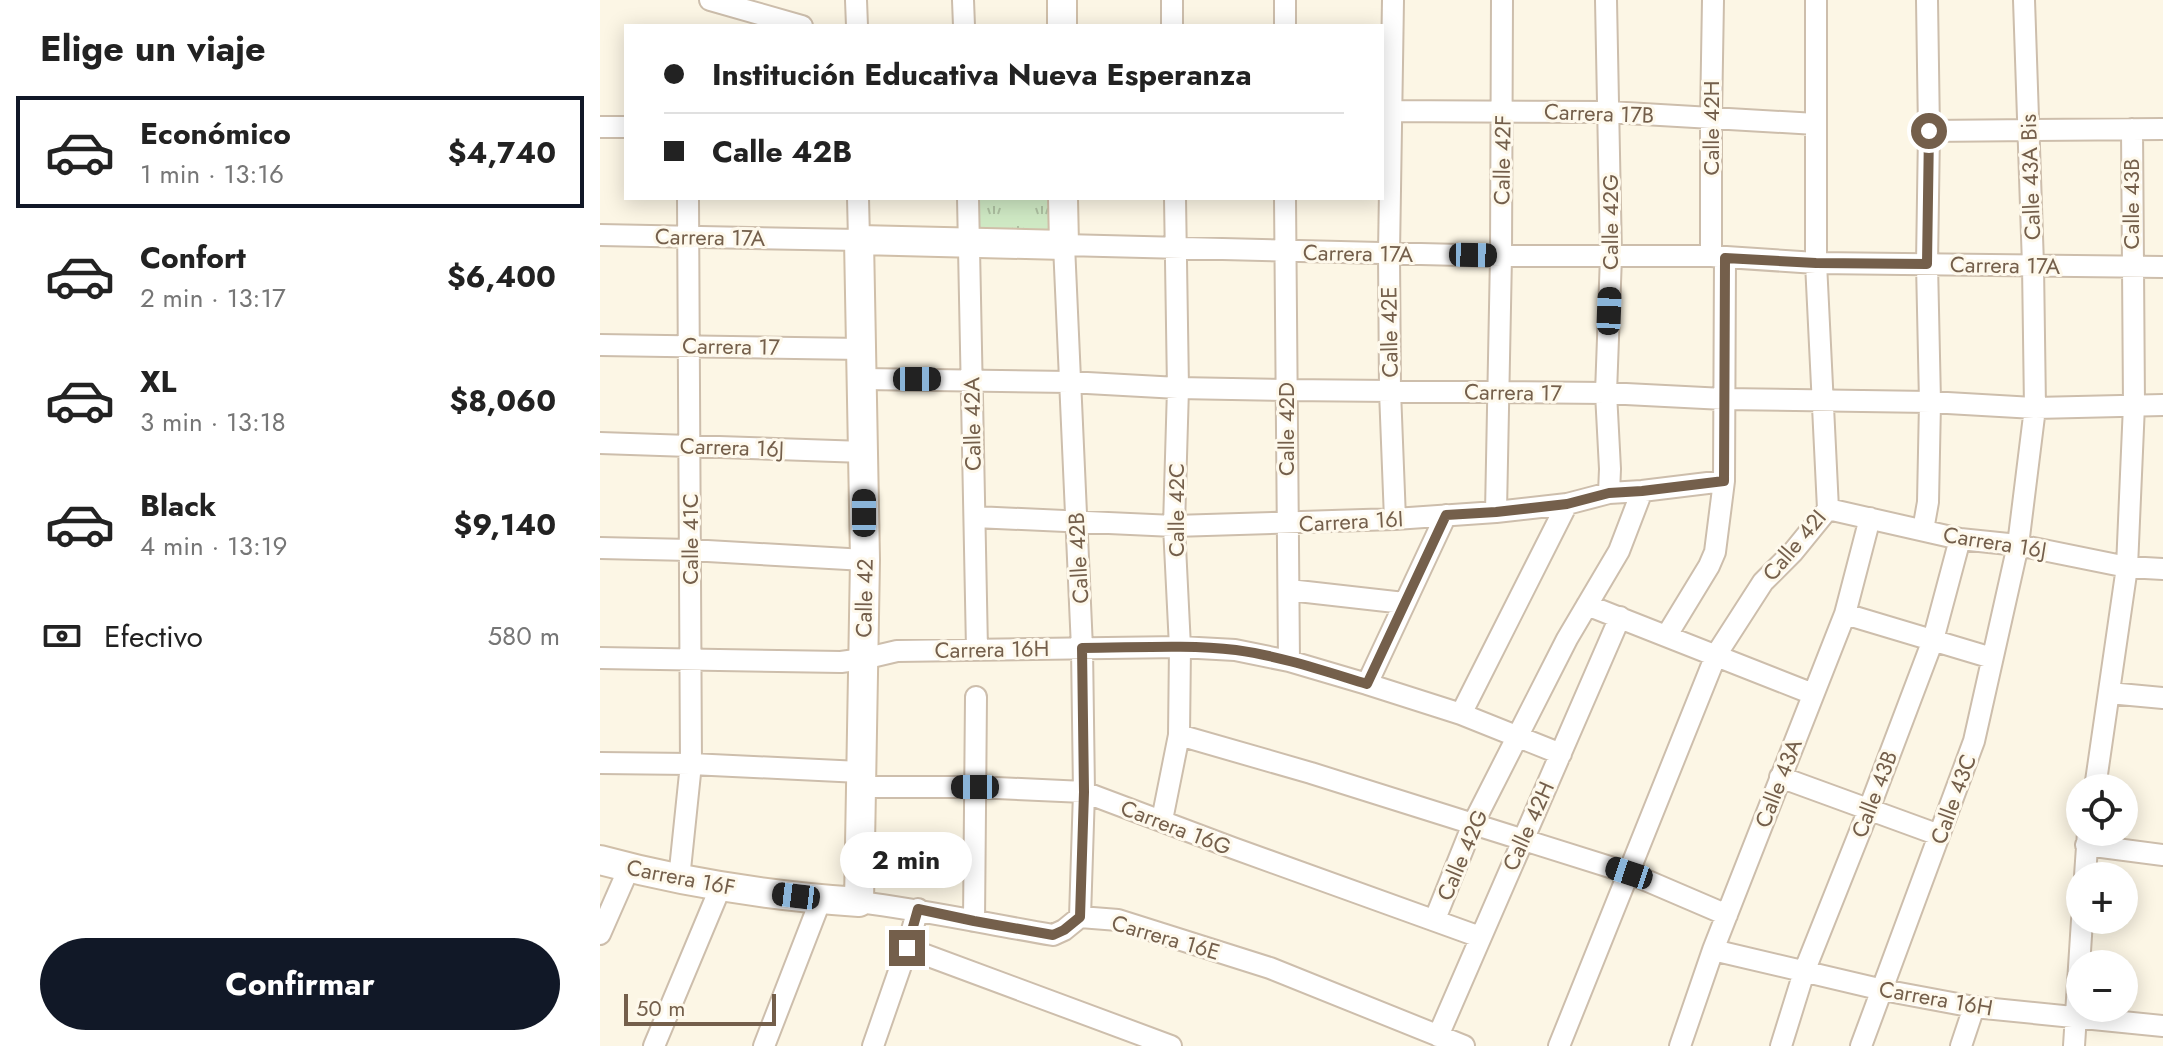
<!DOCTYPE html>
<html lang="es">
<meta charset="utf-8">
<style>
body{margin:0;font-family:Jost,sans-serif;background:#f2f2f2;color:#222;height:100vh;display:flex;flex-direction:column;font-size:30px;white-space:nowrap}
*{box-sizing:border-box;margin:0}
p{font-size:26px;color:#767676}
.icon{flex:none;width:44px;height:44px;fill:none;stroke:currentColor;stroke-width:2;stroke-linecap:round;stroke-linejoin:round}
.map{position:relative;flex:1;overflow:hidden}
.details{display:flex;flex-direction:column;background:#fff;width:600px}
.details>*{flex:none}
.banner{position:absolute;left:24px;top:24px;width:760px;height:176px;border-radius:0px;box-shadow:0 4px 20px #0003;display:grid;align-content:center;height:176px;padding:0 40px;background:#fff}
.buttons{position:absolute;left:1466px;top:774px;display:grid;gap:16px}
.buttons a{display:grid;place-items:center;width:72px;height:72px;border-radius:50%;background:#fff;box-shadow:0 4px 20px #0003;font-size:40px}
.scale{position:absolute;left:24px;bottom:20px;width:152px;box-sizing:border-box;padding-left:8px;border:4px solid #745f4b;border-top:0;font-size:22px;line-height:28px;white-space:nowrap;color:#745f4b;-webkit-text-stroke:6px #fef9ec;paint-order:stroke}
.end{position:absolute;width:36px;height:36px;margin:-18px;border:10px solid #745f4b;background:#fff;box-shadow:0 0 0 4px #fff}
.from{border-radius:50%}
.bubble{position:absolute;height:56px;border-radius:28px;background:#fff;box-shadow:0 4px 20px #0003;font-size:26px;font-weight:700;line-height:56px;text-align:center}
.car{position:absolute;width:24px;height:48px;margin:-24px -12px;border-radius:10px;box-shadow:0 0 6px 2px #0007;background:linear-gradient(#222 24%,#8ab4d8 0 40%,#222 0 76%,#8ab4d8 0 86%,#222 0)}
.banner b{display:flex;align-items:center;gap:28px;height:76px;font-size:30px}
.banner b+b{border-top:2px solid #e0e0e0}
.banner i{width:20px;height:20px;background:#222}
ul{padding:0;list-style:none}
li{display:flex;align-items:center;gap:24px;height:112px;margin:0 16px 12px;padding:0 24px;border:4px solid transparent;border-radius:0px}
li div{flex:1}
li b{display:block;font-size:30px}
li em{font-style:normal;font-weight:700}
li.selected{border-color:#111827}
li>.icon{width:72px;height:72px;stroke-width:1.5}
h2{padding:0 40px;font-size:36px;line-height:96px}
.pay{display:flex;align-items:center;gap:20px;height:88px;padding:0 40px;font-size:30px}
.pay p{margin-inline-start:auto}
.button{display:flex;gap:16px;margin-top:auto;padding:16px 40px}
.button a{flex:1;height:92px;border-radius:48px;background:#111827;color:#fff;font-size:32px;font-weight:700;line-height:92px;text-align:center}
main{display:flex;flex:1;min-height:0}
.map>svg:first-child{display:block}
.park{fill:url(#park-tufts)}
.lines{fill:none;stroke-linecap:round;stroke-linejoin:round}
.street-casing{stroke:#cdbeac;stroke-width:24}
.secondary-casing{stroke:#d0bfa9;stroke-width:32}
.street{stroke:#fff;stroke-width:20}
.secondary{stroke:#fff;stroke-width:28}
.route{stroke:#745f4b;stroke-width:10}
.labels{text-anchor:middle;stroke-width:6;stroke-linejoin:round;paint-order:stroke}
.street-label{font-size:22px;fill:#745f4b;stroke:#fef9ec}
</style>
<main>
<section class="details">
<h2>Elige un viaje</h2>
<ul>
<li class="selected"><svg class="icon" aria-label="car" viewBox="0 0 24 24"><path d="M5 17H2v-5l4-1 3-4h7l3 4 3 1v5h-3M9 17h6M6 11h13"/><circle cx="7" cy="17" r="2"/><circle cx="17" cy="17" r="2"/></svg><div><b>Económico</b><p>1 min · 13:16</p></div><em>$4,740</em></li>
<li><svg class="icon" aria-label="car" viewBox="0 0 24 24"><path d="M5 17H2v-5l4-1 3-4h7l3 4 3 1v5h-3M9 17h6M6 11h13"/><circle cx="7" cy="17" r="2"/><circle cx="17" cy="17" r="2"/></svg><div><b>Confort</b><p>2 min · 13:17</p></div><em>$6,400</em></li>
<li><svg class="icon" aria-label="car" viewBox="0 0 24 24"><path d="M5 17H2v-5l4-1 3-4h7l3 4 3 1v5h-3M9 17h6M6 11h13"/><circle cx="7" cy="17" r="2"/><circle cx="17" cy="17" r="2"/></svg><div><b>XL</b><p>3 min · 13:18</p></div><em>$8,060</em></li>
<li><svg class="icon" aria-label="car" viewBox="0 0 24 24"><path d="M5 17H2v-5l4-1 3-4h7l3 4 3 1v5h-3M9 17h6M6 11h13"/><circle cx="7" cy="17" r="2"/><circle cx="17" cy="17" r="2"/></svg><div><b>Black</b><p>4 min · 13:19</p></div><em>$9,140</em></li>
</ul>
<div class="pay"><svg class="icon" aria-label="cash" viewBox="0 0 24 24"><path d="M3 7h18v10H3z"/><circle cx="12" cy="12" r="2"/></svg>Efectivo<p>580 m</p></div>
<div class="button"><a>Confirmar</a></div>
</section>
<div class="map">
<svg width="1563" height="1046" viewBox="0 0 1563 1046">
<defs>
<pattern id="park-tufts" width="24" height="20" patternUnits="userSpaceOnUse" patternTransform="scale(2)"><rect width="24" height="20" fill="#cfe9c4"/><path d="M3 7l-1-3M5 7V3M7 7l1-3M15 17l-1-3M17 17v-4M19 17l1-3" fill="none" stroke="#adc0a1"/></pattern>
</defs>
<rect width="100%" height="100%" fill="#fcf6e5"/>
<!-- park -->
<path class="park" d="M368,198h95l1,47 -96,-2z"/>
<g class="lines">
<!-- street casing -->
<g class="street-casing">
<path id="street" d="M110,0l92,26
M256,0l1,26
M363,0l1,26
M572,0v26
M793,0l-4,253 1,138 5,128
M1006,0l5,256 -5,137 4,76 -1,24
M685,26v-26
M782,111l227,1 207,12
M0,127h26
M1329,131l234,-2
M368,198l9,451
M685,198l4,463
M0,235l259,5 -1,-42
M1111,256v-138l2,-118
M0,345l262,4
M263,379l206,3 109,6 108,2 320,3 118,6 206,3 105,6 128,-3
M0,443l264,9
M1228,509l132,30 58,6 109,22 36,2
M896,512l5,-256 1,-256
M375,517l199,9 221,-7 101,-7 71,-8 42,-11 33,-2 82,-10
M1323,530l5,-28 2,-100 -3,-138 2,-133 -2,-131
M0,548l90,2 175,10
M689,590l115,13
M987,605l226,89
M1245,614l147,44
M1067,635l42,-69 6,-14 9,-71 1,-223
M0,658l241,4 22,-3 34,-8 283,-4 55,3 54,11 78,23 94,30 100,40
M767,684l79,-169
M1509,693l54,5
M861,714l106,-210
M579,735l132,38 318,100 98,42
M0,763l91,1 169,8
M1180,777l159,58
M260,787h115l109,5 149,56 247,89
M1495,788l32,-221 7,-162 -2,-276
M562,820l17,-85 1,-88 -6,-121 4,-138 -3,-190
M1486,845l77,10
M1485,876l3,-44
M79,879l12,-115 -3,-566
M259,902c65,8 129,22 194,33l11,-5 16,-13 38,3 152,48 194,78
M480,917l4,-125 -2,-144 -18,-403 437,11h210l105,7 347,4
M835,919l38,-95 94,-185 52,-88 23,-60
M374,921l2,-224
M0,934l29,-66
M307,948l264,98
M1113,950l170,40 91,17 189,19
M838,1036l182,-419
M54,1046l67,-160
M164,1046l57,-147
M273,1046l34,-98 11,-39
M959,1046l157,-391 47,-73 30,-30 35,-43 -12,-246v-263
M1080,1046l33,-96 132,-336 25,-96
M1181,1046l23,-74 65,-163 64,-169 27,-101
M1261,1046l113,-305 44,-196 17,-137 -2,-143 -9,-265
M1361,1046l13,-39
M1474,1046l8,-126"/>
</g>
<!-- secondary casing -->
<g class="secondary-casing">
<path id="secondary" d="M462,0v26
M0,860c84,23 172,36 259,42l6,-342 -6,-320 205,5 -1,-47"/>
</g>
<!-- street -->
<use href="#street" class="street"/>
<!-- secondary -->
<use href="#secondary" class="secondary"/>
</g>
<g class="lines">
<!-- route -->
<path class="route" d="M307,948l11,-39 56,12 79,14 11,-5 16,-13 4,-125 -2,-144c50,0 103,-4 154,2 44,6 88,21 131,34l79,-169 50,-3 71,-8 42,-11 33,-2 82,-10 1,-223 91,5 111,1 2,-133"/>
</g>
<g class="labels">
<!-- street labels -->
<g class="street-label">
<text transform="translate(999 113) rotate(2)" y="8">Carrera 17B</text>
<text transform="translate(1111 128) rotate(-90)" y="8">Calle 42H</text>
<text transform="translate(902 160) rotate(-89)" y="8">Calle 42F</text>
<text transform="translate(1430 177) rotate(-92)" y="8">Calle 43A Bis</text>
<text transform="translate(1531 204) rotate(-90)" y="8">Calle 43B</text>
<text transform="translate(1010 222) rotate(-90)" y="8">Calle 42G</text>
<text transform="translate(110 237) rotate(1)" y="8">Carrera 17A</text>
<text transform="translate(758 253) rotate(1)" y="8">Carrera 17A</text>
<text transform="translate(1405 265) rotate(1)" y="8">Carrera 17A</text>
<text transform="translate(789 332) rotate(-91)" y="8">Calle 42E</text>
<text transform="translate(131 346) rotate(1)" y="8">Carrera 17</text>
<text transform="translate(913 392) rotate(1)" y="8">Carrera 17</text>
<text transform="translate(372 424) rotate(-91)" y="8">Calle 42A</text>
<text transform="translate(686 429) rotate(-90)" y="8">Calle 42D</text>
<text transform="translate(132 447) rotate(2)" y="8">Carrera 16J</text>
<text transform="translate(576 510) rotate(-90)" y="8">Calle 42C</text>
<text transform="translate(751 521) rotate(-3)" y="8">Carrera 16I</text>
<text transform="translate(90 539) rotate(-90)" y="8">Calle 41C</text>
<text transform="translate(1395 542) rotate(9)" y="8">Carrera 16J</text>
<text transform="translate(1194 545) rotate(-50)" y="8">Calle 42I</text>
<text transform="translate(478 558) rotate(-93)" y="8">Calle 42B</text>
<text transform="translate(264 598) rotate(-89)" y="8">Calle 42</text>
<text transform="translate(392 649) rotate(-1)" y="8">Carrera 16H</text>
<text transform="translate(1178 783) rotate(-69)" y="8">Calle 43A</text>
<text transform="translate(1274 794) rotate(-69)" y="8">Calle 43B</text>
<text transform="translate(1353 799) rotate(-70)" y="8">Calle 43C</text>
<text transform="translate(928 826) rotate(-66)" y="8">Calle 42H</text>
<text transform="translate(576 827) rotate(21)" y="8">Carrera 16G</text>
<text transform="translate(862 855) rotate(-67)" y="8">Calle 42G</text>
<text transform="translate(81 877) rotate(11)" y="8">Carrera 16F</text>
<text transform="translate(566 937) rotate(16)" y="8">Carrera 16E</text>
<text transform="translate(1336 998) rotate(10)" y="8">Carrera 16H</text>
</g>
</g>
</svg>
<div class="buttons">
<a><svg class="icon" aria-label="locate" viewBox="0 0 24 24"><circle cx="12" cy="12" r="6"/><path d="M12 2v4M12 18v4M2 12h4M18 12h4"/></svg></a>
<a>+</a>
<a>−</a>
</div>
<div class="scale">50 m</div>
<i class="end from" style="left:1329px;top:131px"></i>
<i class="end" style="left:307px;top:948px"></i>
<div class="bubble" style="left:240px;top:832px;width:132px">2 min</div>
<i class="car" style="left:873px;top:255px;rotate:91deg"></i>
<i class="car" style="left:1009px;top:311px;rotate:2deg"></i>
<i class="car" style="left:317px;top:379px;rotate:90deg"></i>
<i class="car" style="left:264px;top:513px;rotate:0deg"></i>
<i class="car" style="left:375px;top:787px;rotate:270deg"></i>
<i class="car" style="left:1029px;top:873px;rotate:288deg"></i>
<i class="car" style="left:196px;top:896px;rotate:277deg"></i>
<div class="banner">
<b><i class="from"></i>Institución Educativa Nueva Esperanza</b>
<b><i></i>Calle 42B</b>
</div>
</div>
</main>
